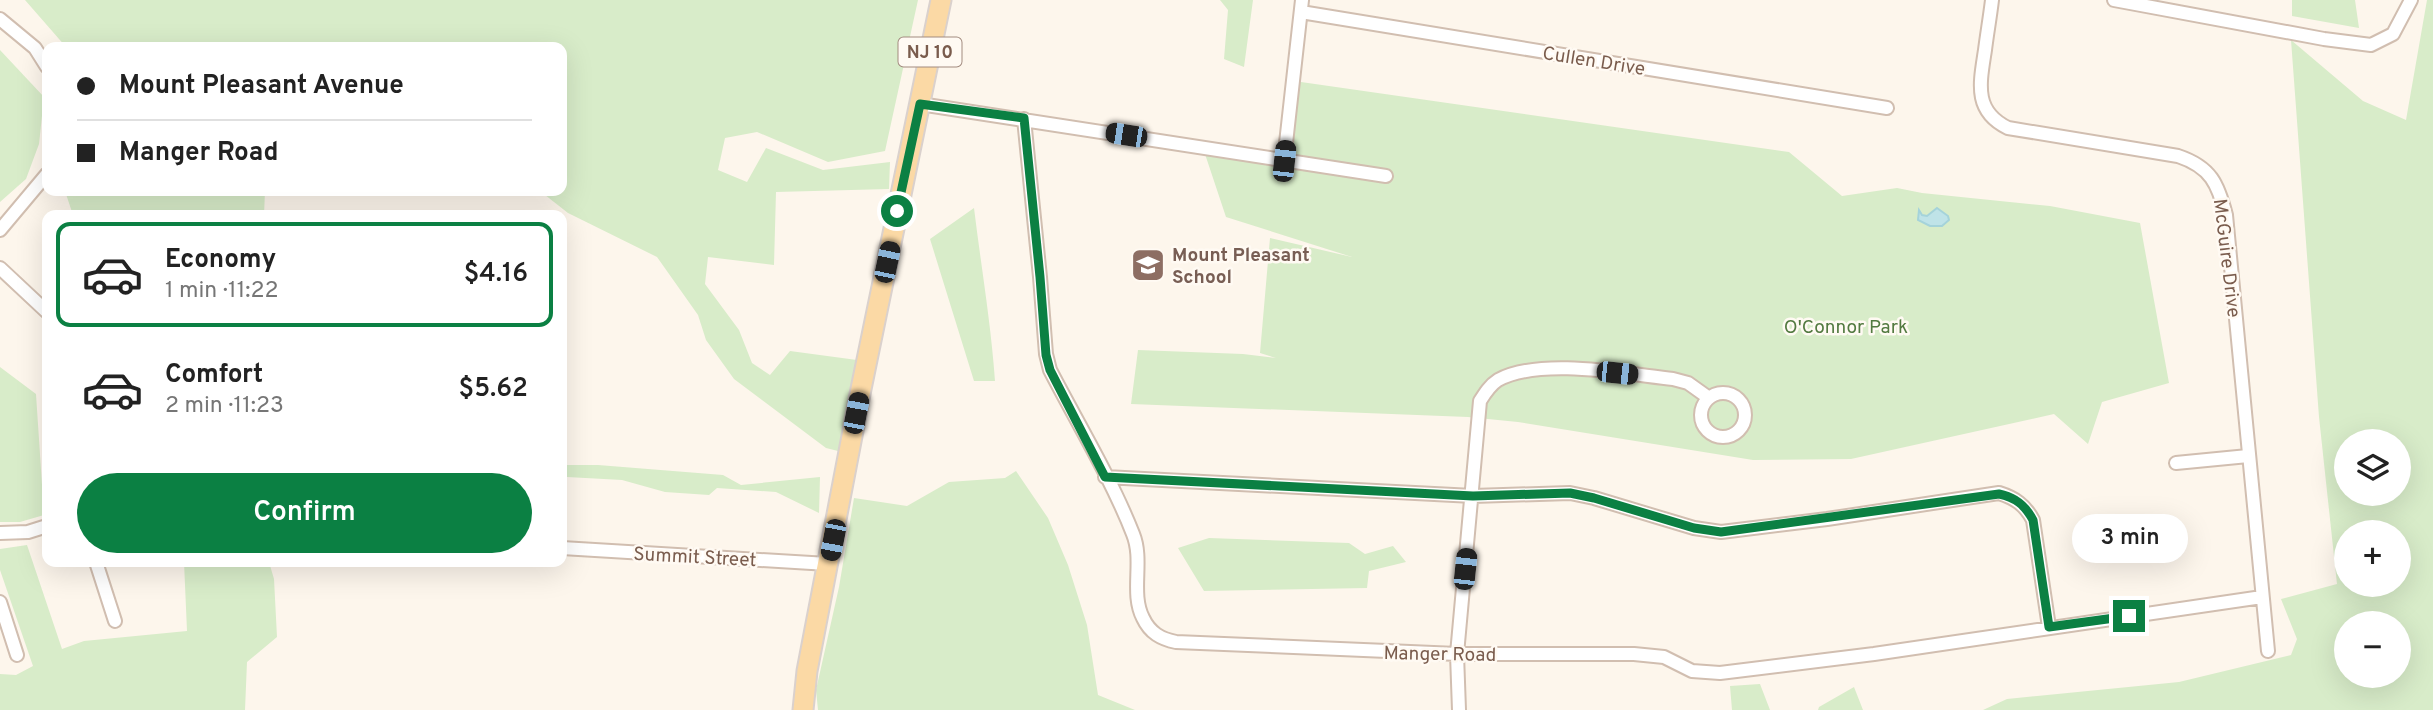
<!DOCTYPE html>
<meta charset="utf-8">
<style>
body{margin:0;font-family:Overpass,sans-serif;background:#f6f6f6;color:#222;height:100vh;display:flex;flex-direction:column;font-size:26px;white-space:nowrap}
*{box-sizing:border-box;margin:0}
p{font-size:23px;color:#767676}
.icon{flex:none;width:38px;height:38px;fill:none;stroke:currentColor;stroke-width:2;stroke-linecap:round;stroke-linejoin:round}
.map{position:relative;flex:1;overflow:hidden}
.details{position:absolute;left:42px;top:210px;width:525px;height:357px;display:flex;flex-direction:column;background:#fff;border-radius:14px;box-shadow:0 7px 28px #0002}
.details>*{flex:none}
.top-card{position:absolute;left:42px;top:42px;width:525px;height:154px;border-radius:14px;box-shadow:0 7px 28px #0002;display:grid;align-content:center;height:154px;padding:0 35px;background:#fff}
.tools{position:absolute;left:2334px;top:429px;display:grid;gap:14px}
.tools a{display:grid;place-items:center;width:77px;height:77px;border-radius:50%;background:#fff;box-shadow:0 7px 28px #0002;font-size:35px}
.end{position:absolute;width:32px;height:32px;margin:-16px;border:9px solid #0b8043;background:#fff;box-shadow:0 0 0 4px #fff}
.from{border-radius:50%}
.bubble{position:absolute;height:49px;border-radius:24px;background:#fff;box-shadow:0 7px 28px #0002;font-size:23px;font-weight:600;line-height:49px;text-align:center}
.car{position:absolute;width:21px;height:42px;margin:-21px -10px;border-radius:9px;box-shadow:0 0 5px 2px #0007;background:linear-gradient(#222 24%,#8ab4d8 0 40%,#222 0 76%,#8ab4d8 0 86%,#222 0)}
.top-card b{display:flex;align-items:center;gap:24px;height:66px;font-size:26px}
.top-card b+b{border-top:2px solid #e0e0e0}
.top-card i{width:18px;height:18px;background:#222}
ul{padding:12px 0 0;list-style:none}
li{display:flex;align-items:center;gap:21px;height:105px;margin:0 14px 10px;padding:0 21px;border:4px solid transparent;border-radius:14px}
li div{flex:1}
li b{display:block;font-size:26px}
li em{font-style:normal;font-weight:600}
li.current{border-color:#0b8043}
li>.icon{width:63px;height:63px;stroke-width:1.5}
.button{display:flex;gap:14px;margin-top:auto;padding:14px 35px}
.button a{flex:1;height:80px;border-radius:42px;background:#0b8043;color:#fff;font-size:28px;font-weight:600;line-height:80px;text-align:center}
.map>svg:first-child{display:block}
.green{fill:#d8ecc9;fill-rule:evenodd}
.water{fill:#bfe3e8;stroke:#a5d3da;stroke-width:2}
.lines{fill:none;stroke-linecap:round;stroke-linejoin:round}
.street-casing{stroke:#d1beb0;stroke-width:16}
.primary-casing{stroke:#dad1cd;stroke-width:23}
.street{stroke:#fff;stroke-width:12}
.primary{stroke:#fbd9a5;stroke-width:19}
.route{stroke:#0b8043;stroke-width:9}
.labels{text-anchor:middle;stroke-width:5;stroke-linejoin:round;paint-order:stroke}
.shield{fill:#fffaf3;stroke:#a28b7f;stroke-width:2}
.shield-label{font-size:18px;font-weight:bold;fill:#7a5c4d}
.street-label{font-size:19px;fill:#7a5c4d;stroke:#fffaf3}
.education-label{font-size:19px;font-weight:bold;fill:#785e54;stroke:#fffaf3;text-anchor:start}
.park-label{font-size:19px;fill:#537a41;stroke:#fffaf3}
</style>
<div class="map">
<svg width="2433" height="710" viewBox="0 0 2433 710">
<rect width="100%" height="100%" fill="#fdf6ec"/>
<!-- green -->
<path class="green" d="M25,0h893l-33,151 -57,11 -71,-30 -32,6 -7,32 29,12 19,-34 57,22 67,-8 -1,27 -113,3 -2,73 -66,-8 -3,27 34,46 13,33 18,12 20,-24 67,9 -15,92 -16,-4 -92,-69 -28,-39 -8,-25 -41,-58 -89,-44 -28,-22h22v-144h-193l-15,-5 -44,5h-244z
M1220,0h33l-9,67 -20,-8 4,-49z
M2292,0h63l4,28 -67,-12z
M2427,0h6v710h-450l24,-11 172,-17 112,-27 6,-16 -16,-40 56,-15 -18,-167 -28,-377 72,61 43,19zM2347,441h52v53h-52zM2399,532v52h-52v-52zM2347,623h52v53h-52z
M0,50l44,47 -5,47 -13,35 -26,23z
M1294,81l495,71 53,44 55,-8 25,5 128,13 90,17 29,160 -67,19 -14,42 -34,-30 -203,45 -98,1 -235,-38 -50,-5 -337,-13 7,-54 105,4 33,4 -16,-5 10,-115 82,19 -126,-40 -23,-69 81,13z
M65,191h200l-1,24h-191z
M974,208c7,58 17,115 21,173h-21l-44,-142z
M0,367l36,27 8,121 -24,7h-20z
M562,465h36l125,10 18,10 79,-8 -1,36 -43,-21 -59,-4 -8,7 -44,-3 -43,-12 -55,-3 -5,12z
M1016,471l32,47 20,47 19,60 11,70 37,15h-317l-2,-20 23,-103 15,-89 53,8 42,-24 56,-4z
M1209,538l140,5 16,11 28,-8 13,16 -37,9 -2,17 -163,3 -26,-43z
M27,545l35,104 22,-8 103,-10 -3,-69h85l5,17 3,58 -30,25 -2,48h-245v-36l16,1 17,-9 -33,-96v-21z
M1760,684l10,26h-38l-2,-24z
M1854,687l9,23h-45l1,-3z"/>
<!-- water -->
<path class="water" d="M1937,208l11,8 1,4 -7,6h-12l-12,-6 1,-10 3,5 5,1z"/>
<g class="lines">
<!-- street casing -->
<g class="street-casing">
<path id="street" d="M1992,0c-2,17 -5,34 -7,50 -5,33 -12,61 23,78l170,28c33,11 40,28 48,59l42,436
M2114,0l210,39 47,6 22,-11 18,-34
M1301,12l586,96
M0,19l35,29 12,19
M920,104l466,72
M1024,119l16,158 6,77 4,16c27,52 62,110 83,164 11,27 -3,59 10,84 7,15 18,21 33,24l281,12h177l30,3 28,14 28,2 154,-19 388,-57
M1284,161l18,-161
M0,230l47,-56
M0,268l47,44
M1701 415a22 22 0 1 1 44 0a22 22 0 1 1-44 0Z
M2176,463l72,-7
M1105,477l368,19 97,-3 24,5 100,30 27,4 106,-13 172,-26c16,5 26,12 34,27l16,107
M0,533l28,-1 19,-6
M562,548l266,16
M96,562l19,59
M0,602l17,53
M1459,710l-2,-56 23,-253c5,-8 10,-16 18,-21 42,-23 128,-6 175,-1l15,4 21,15"/>
</g>
<!-- primary casing -->
<g class="primary-casing">
<path id="primary" d="M803,710l4,-39 54,-282 80,-389"/>
</g>
<!-- street -->
<use href="#street" class="street"/>
<!-- primary -->
<use href="#primary" class="primary"/>
</g>
<g class="lines">
<!-- route -->
<path class="route" d="M897,211l23,-107 104,14 16,159 6,78 4,15 55,107 368,19 97,-3 24,5 100,30 27,4 278,-38c16,3 26,11 34,26l16,107 80,-11"/>
</g>
<!-- icons -->
<defs>
<g id="school-square" transform="scale(1.75)"><rect x="-9" y="-9" width="18" height="18" rx="4" fill="#8d6e63" stroke="#fffaf3"/><path d="M0-5L7-2L0 1L-7-2ZM-4 1L0 2.5L4 1V4Q0 6-4 4Z" fill="#fff"/></g>
</defs>
<g fill-rule="evenodd">
<use href="#school-square" x="1148" y="265"/>
</g>
<g class="labels">
<!-- shield labels -->
<rect class="shield" x="898.5" y="37.5" width="63" height="29" rx="5"/>
<g class="shield-label">
<text x="930" y="58">NJ 10</text>
</g>
<!-- street labels -->
<g class="street-label">
<text transform="translate(1594 60) rotate(9)" y="7">Cullen Drive</text>
<text transform="translate(2228 258) rotate(83)" y="7">McGuire Drive</text>
<text transform="translate(695 556) rotate(3)" y="7">Summit Street</text>
<text transform="translate(1440 653) rotate(1)" y="7">Manger Road</text>
</g>
<!-- education labels -->
<g class="education-label">
<text x="1172" y="261">Mount Pleasant<tspan x="1172" dy="22">School</tspan></text>
</g>
<!-- park labels -->
<g class="park-label">
<text x="1846" y="333">O'Connor Park</text>
</g>
</g>
</svg>
<div class="tools">
<a><svg class="icon" aria-label="layers" viewBox="0 0 24 24"><path d="M12 4l9 5-9 5-9-5zM3 14l9 5 9-5"/></svg></a>
<a>+</a>
<a>−</a>
</div>
<i class="end from" style="left:897px;top:211px"></i>
<i class="end" style="left:2129px;top:616px"></i>
<div class="bubble" style="left:2072px;top:514px;width:116px">3 min</div>
<i class="car" style="left:1126px;top:135px;rotate:279deg"></i>
<i class="car" style="left:1284px;top:161px;rotate:6deg"></i>
<i class="car" style="left:887px;top:262px;rotate:12deg"></i>
<i class="car" style="left:1617px;top:373px;rotate:96deg"></i>
<i class="car" style="left:856px;top:413px;rotate:11deg"></i>
<i class="car" style="left:833px;top:540px;rotate:191deg"></i>
<i class="car" style="left:1465px;top:569px;rotate:6deg"></i>
<div class="top-card">
<b><i class="from"></i>Mount Pleasant Avenue</b>
<b><i></i>Manger Road</b>
</div>
<section class="details">
<ul>
<li class="current"><svg class="icon" aria-label="car" viewBox="0 0 24 24"><path d="M5 17H2v-5l4-1 3-4h7l3 4 3 1v5h-3M9 17h6M6 11h13"/><circle cx="7" cy="17" r="2"/><circle cx="17" cy="17" r="2"/></svg><div><b>Economy</b><p>1 min · 11:22</p></div><em>$4.16</em></li>
<li><svg class="icon" aria-label="car" viewBox="0 0 24 24"><path d="M5 17H2v-5l4-1 3-4h7l3 4 3 1v5h-3M9 17h6M6 11h13"/><circle cx="7" cy="17" r="2"/><circle cx="17" cy="17" r="2"/></svg><div><b>Comfort</b><p>2 min · 11:23</p></div><em>$5.62</em></li>
</ul>
<div class="button"><a>Confirm</a></div>
</section>
</div>
